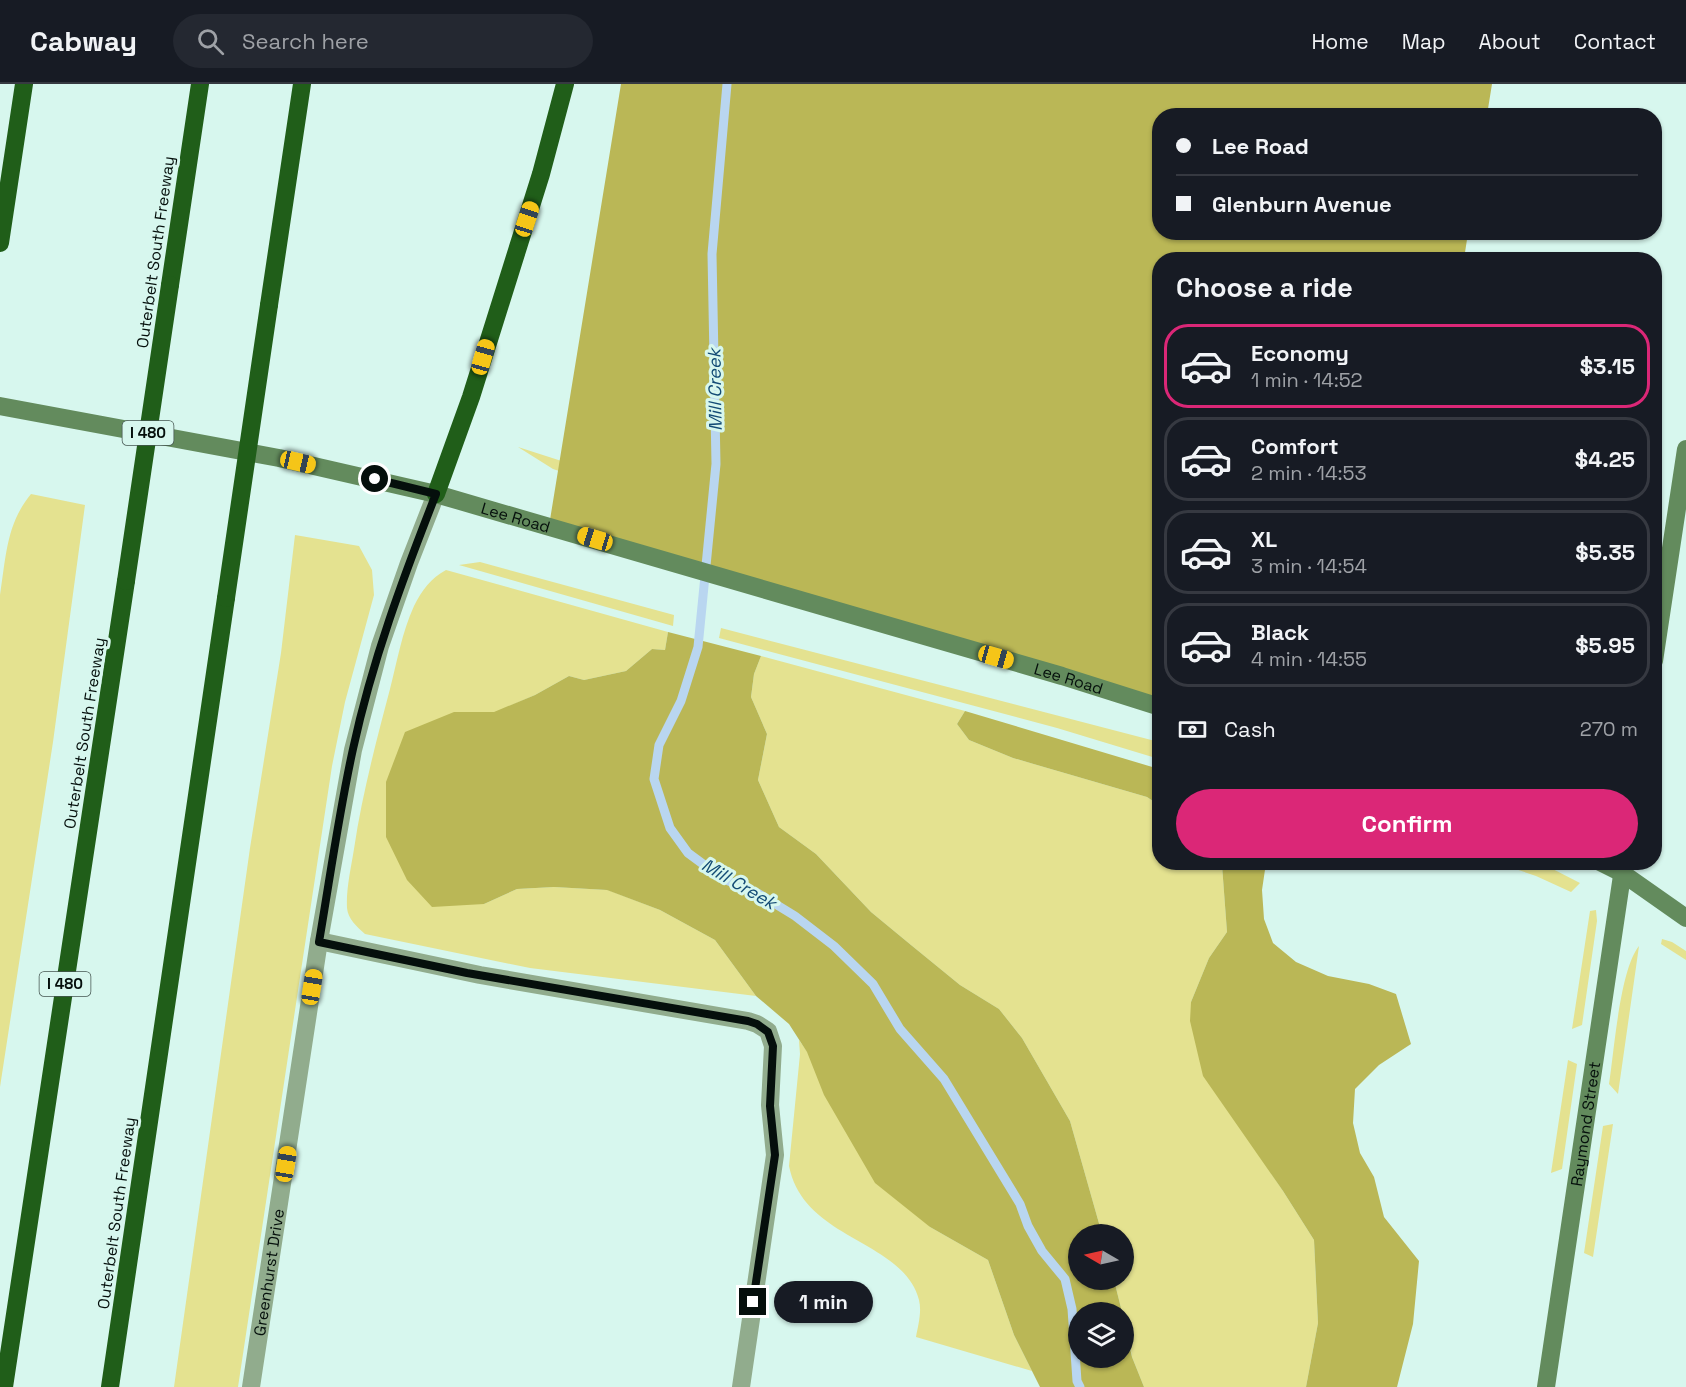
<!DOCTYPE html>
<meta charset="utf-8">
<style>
body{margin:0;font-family:"Space Grotesk",sans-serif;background:#242831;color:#f1f3f6;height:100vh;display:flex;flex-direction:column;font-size:22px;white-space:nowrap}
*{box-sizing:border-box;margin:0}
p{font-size:20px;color:#9ea1a6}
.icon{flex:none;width:33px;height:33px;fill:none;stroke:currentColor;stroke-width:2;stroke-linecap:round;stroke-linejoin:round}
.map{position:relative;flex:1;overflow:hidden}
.drawer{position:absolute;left:1152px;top:168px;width:510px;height:618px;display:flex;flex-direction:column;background:#171b24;border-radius:24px;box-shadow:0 2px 4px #0004}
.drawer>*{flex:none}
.guide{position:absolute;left:1152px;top:24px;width:510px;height:132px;border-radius:24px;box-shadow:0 2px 4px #0004;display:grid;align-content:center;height:132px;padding:0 24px;background:#171b24}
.needle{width:39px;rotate:279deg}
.buttons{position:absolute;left:1068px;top:1140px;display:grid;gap:12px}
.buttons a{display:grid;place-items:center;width:66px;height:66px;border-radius:50%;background:#171b24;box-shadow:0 2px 4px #0004;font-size:30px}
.end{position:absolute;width:27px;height:27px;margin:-14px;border:8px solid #050f0c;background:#fff;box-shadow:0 0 0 3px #fff}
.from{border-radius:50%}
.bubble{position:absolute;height:42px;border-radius:21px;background:#171b24;box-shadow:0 2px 4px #0004;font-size:20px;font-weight:700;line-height:42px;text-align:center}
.car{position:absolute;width:18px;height:36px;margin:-18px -9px;border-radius:8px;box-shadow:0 0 4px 2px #0007;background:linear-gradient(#f5c518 24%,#345 0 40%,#f5c518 0 76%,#345 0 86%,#f5c518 0)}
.guide b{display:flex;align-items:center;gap:21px;height:57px;font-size:22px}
.guide b+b{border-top:2px solid #363941}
.guide i{width:15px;height:15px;background:#f1f3f6}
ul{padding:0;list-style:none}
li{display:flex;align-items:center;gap:18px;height:84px;margin:0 12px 9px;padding:0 12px;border:3px solid #363941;border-radius:24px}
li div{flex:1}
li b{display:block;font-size:22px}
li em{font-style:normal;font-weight:700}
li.active{border-color:#db2777}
li>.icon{width:54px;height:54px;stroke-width:1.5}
h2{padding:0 24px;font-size:27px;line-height:72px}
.pay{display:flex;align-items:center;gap:15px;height:66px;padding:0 24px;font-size:22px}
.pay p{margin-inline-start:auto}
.action{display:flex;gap:12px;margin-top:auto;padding:12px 24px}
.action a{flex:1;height:69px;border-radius:36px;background:#db2777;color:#fff;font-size:24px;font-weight:700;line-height:69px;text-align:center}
header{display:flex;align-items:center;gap:36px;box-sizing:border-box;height:84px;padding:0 30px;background:#171b24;border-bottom:2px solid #363941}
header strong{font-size:28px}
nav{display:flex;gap:33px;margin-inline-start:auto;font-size:21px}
.search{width:420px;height:54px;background:#242831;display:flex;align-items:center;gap:15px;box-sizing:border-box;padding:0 21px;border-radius:33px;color:#9ea1a6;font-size:22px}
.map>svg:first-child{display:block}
.green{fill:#e4e290}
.forest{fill:#bab756}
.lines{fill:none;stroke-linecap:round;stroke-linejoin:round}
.stream{stroke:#b9d6f0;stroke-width:9}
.street{stroke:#91ac8d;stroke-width:18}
.secondary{stroke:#638b5d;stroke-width:18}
.highway{stroke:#205e19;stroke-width:18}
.highway-bridge{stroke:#205e19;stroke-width:18}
.route{stroke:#050f0c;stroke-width:8}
.labels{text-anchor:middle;stroke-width:6;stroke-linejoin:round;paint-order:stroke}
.shield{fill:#d7f7ee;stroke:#445550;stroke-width:1.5}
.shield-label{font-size:15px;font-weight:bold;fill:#050f0c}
.street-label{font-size:16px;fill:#050f0c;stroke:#d7f7ee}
.water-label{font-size:18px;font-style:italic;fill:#134b75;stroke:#d7f7ee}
</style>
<header>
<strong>Cabway</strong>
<div class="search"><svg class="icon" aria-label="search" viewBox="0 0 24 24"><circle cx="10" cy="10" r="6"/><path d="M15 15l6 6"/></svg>Search here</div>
<nav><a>Home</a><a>Map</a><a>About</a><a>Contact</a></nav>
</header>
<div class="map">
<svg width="1686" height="1303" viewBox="0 0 1686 1303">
<rect width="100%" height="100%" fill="#d7f7ee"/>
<!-- green -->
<path class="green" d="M518,363l171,55 -2,12 -134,-45z
M31,410l54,11 -32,237 -53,345v-492c6,-37 6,-71 31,-101z
M295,451l64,11 13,24 2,25 -29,107 -13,64 -94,621h-64l76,-539 31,-195z
M480,478l194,53 -1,11 -214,-61z
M446,486l222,62 -3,18 -13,-1 -26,22 -42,9 -15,-4 -34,19 -41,18 -40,-1 30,192 33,-15 37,-2 54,3 52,20 55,30 41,56 -226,-28 -165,-34c-8,-7 -17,-15 -18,-26 -1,-19 4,-40 7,-59 8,-54 22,-107 36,-160 7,-27 12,-57 24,-83 8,-16 17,-28 32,-36z
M721,544l438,114v17l-102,-31 -338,-90z
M761,572l204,55 -8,13 12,16 44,18 134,39 12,8 1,57h60l2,3 5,67 -18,26 -18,44 54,132 38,57 31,49 4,83 -12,64h-162l-12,-30 -8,-45h-2l-8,-32h10v-46h-22l-32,-113 -48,-83 -23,-29 -39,-24 -49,-40 -40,-33 -55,-58 -37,-27 -21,-47 9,-46 -16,-37 3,-23z
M1498,779h43l39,20 -9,9 -35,-16z
M1596,826l1,11 -15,104 -10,4 18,-118z
M1662,855l10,3 14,9v9l-25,-16z
M1639,862l-21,148 -9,-10c5,-32 11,-115 30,-138z
M799,956l131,187 58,33 26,75 18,36 -116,-34c2,-11 6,-25 3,-37 -16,-61 -115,-59 -130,-134l11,-112z
M1568,976l9,4 -15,105 -11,4z
M1613,1040l-20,133 -9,-4 19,-127z"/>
<!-- forest -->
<path class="forest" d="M621,0h871l-5,31 -327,1v116l308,1 -4,26 -304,1 -1,447 -610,-181z
M668,548l93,24 -7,18 -3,23 16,37 -9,46 21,47 37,27 55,58 40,33 49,40 39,24 23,29 48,83 32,113h-24v46h36l8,32h-44v46h46v-38l8,37 12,30h-104l-26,-52 -26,-75 -58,-33 -55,-44 -51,-88 -17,-43 -18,-28 -33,-28 -41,-56 -55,-30 -53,-20 -53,-3 -37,2 -33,15 -52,3 -25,-27 -21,-43v-55l19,-50 49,-20h40l41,-17 34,-19 15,4 42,-9 26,-22 13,1z
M965,627l194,58v36l-12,-8 -134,-39 -44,-18 -12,-16z
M1220,779h46l-4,27 2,29 9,24 23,19 32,14 41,8 27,10 15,50 -32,21 -24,24 -2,34 7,30 14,24 10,40 35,44 -6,63 -16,63h-91l12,-64 -4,-83 -31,-49 -80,-115 -13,-55 1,-19 18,-44 18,-26 -5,-67z"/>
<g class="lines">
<!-- stream -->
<path class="stream" d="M727,0l-15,170 4,210 -18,183 -17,54 -22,44 -5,34 16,49 18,25 34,25 37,16 36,22 39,30 39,38 27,45 44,50 76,125 8,22 14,25 23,28 7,30 5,72 3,6"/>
<!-- street -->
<g class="street">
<path d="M319,857l161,34 268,46 9,3 11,7 5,15 -3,59 5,50 -34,232"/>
<path id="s1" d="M251,1303l68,-446 34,-191 27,-104 29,-83 27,-69"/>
</g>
<!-- secondary -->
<g class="secondary">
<path id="s2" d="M0,322l279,52 157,36 626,182 98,31"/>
<path d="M1654,577l32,-212"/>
<path d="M1600,778l22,11 64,45"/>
<path id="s3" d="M1546,1303l78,-525"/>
</g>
<!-- highway -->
<path class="highway" d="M0,159l24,-159
M170,201l30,-201
M269,221l33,-221
M436,410l35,-97 70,-223 24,-90
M4,1303l122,-806
M110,1303l116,-789"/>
<!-- highway-bridge -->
<path class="highway-bridge" d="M126,497l44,-296
M226,514l43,-293"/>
</g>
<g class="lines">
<!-- route -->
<path class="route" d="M375,395l61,15c-33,84 -64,167 -83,255 -14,63 -23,129 -34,193l148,31 281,48 9,3 11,8 5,14 -3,60 5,49 -22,147"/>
</g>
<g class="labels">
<!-- shield labels -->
<g class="shield">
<rect x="122.5" y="337" width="51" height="24" rx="4.5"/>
<rect x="39.5" y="888" width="51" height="24" rx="4.5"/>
</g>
<g class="shield-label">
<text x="148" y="354">I 480</text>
<text x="65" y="905">I 480</text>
</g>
<!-- street labels -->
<g class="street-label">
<text transform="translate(155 168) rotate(-82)" y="6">Outerbelt South Freeway</text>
<text dy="6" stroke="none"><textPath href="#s2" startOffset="528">Lee Road</textPath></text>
<text dy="6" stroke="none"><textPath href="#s2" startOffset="1104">Lee Road</textPath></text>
<text transform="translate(84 649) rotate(-81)" y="6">Outerbelt South Freeway</text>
<text dy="6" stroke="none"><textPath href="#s3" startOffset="266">Raymond Street</textPath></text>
<text transform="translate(116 1129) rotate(-82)" y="6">Outerbelt South Freeway</text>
<text dy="6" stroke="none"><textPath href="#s1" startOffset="116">Greenhurst Drive</textPath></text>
</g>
<!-- water labels -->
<g class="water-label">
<text transform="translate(715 306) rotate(-91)" y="6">Mill Creek</text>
<text transform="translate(739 800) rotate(30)" y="6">Mill Creek</text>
</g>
</g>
</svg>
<div class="buttons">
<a><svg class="needle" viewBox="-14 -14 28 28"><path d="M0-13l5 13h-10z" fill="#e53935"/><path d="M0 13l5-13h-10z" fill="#9ea1a6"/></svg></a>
<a><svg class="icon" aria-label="layers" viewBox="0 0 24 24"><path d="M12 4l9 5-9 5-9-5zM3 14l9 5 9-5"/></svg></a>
</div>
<i class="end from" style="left:375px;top:395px"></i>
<i class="end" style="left:753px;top:1218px"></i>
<div class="bubble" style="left:774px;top:1197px;width:99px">1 min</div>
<i class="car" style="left:527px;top:135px;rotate:18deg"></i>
<i class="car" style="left:483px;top:273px;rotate:16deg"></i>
<i class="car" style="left:298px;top:378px;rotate:103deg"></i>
<i class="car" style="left:595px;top:455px;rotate:287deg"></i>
<i class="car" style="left:996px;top:573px;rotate:106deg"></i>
<i class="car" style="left:312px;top:903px;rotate:9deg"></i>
<i class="car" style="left:286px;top:1080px;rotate:9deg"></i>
<div class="guide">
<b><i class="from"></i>Lee Road</b>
<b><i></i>Glenburn Avenue</b>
</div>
<section class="drawer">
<h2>Choose a ride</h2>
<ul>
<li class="active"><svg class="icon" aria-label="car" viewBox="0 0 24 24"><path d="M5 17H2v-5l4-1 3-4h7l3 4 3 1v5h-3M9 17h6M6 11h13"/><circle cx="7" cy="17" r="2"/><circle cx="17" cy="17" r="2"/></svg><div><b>Economy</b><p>1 min · 14:52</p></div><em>$3.15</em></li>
<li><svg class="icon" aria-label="car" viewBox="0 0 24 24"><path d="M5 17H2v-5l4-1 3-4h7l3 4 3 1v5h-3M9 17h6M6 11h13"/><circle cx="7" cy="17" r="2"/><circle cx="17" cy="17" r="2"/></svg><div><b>Comfort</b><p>2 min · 14:53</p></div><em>$4.25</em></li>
<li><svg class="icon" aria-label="car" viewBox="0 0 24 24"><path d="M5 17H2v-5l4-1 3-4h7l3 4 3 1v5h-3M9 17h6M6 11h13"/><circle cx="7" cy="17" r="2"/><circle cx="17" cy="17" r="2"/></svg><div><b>XL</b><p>3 min · 14:54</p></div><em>$5.35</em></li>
<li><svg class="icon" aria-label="car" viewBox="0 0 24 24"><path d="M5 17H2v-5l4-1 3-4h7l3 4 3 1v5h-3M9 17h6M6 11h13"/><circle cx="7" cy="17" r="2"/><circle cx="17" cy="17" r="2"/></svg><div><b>Black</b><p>4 min · 14:55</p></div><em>$5.95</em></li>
</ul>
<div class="pay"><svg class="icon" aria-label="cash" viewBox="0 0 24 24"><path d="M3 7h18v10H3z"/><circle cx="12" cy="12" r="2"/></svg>Cash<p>270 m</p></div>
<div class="action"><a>Confirm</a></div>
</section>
</div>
